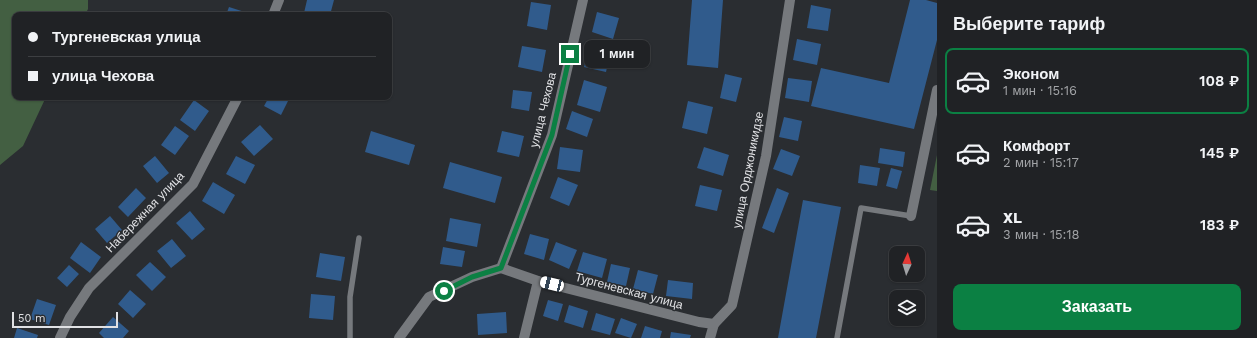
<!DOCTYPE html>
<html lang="ru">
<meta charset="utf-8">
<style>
body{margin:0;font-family:"Work Sans",sans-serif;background:#282a2d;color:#f1f3f6;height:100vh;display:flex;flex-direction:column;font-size:15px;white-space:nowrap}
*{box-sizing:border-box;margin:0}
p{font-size:13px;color:#a2a4a7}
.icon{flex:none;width:22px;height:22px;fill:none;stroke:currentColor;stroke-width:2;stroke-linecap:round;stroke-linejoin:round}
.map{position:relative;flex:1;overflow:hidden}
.drawer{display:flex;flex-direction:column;background:#202225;width:320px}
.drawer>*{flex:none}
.hud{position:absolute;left:12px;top:12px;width:380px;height:88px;border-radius:8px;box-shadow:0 1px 3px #0004,0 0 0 1px #3d3f42;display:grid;align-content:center;height:88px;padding:0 16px;background:#202225}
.needle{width:26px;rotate:4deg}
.buttons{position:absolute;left:889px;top:246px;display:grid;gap:8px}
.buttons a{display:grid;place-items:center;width:36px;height:36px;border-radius:8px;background:#202225;box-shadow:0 1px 3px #0004,0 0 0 1px #3d3f42;font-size:20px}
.scale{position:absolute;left:12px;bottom:10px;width:106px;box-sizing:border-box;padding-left:4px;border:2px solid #e0e1e4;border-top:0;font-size:11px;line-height:14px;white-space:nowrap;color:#e0e1e4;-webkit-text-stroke:3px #2a2d31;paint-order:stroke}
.end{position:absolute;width:18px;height:18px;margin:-9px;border:5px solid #0b8043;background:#fff;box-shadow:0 0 0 2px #fff}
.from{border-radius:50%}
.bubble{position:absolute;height:28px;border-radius:8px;background:#202225;box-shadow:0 1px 3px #0004,0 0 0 1px #3d3f42;font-size:13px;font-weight:600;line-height:28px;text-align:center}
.car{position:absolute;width:12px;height:24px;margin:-12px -6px;border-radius:5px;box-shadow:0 0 3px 1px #0007;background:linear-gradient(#fff 24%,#345 0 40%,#fff 0 76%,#345 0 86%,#fff 0)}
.hud b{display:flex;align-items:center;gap:14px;height:38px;font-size:15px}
.hud b+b{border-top:1px solid #3d3f42}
.hud i{width:10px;height:10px;background:#f1f3f6}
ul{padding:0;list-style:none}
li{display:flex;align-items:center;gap:12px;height:66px;margin:0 8px 6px;padding:0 8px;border:2px solid transparent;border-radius:8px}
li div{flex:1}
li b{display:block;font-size:15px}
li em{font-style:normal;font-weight:600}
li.active{border-color:#0b8043}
li>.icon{width:36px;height:36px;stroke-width:1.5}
h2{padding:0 16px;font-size:18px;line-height:48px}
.action{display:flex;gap:8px;margin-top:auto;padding:8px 16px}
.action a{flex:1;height:46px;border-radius:8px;background:#0b8043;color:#fff;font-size:16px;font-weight:600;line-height:46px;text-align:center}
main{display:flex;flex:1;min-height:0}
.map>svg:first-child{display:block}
.green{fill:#435f42}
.building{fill:#305b8c}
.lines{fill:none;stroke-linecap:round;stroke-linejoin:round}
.lane{stroke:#76797d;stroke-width:5.5}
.street{stroke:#76797d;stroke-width:10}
.secondary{stroke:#76797d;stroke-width:10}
.route{stroke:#0b8043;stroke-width:5}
.labels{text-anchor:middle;stroke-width:3;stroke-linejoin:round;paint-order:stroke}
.street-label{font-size:12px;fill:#e0e1e4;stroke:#2a2d31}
</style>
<main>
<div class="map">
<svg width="937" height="338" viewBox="0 0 937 338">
<rect width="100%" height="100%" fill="#2a2d31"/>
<!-- green -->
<path class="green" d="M0,0h88v9l-3,6h-70v82h31l-23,49 -23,19z
M937,155v36l-7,-1z"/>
<!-- building -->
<path class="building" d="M307,0h27l-4,15 -26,-2z
M692,0h31l-5,68 -31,-3z
M910,0h16l11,3v37l-23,89 -103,-23 10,-38 68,15z
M531,2l20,3 -4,25 -20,-4z
M811,5l20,4 -3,22 -21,-3z
M229,7l25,8h-28z
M597,12l22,6 -6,21 -21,-7z
M797,39l24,5 -4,21 -24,-5z
M522,46l24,4 -4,22 -24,-5z
M589,48l21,6 -4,18 -22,-5z
M725,74l17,4 -6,24 -16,-4z
M788,78l24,3 -3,21 -24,-4z
M584,80l23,7 -7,25 -23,-7z
M513,90l19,2 -3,19 -18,-3z
M269,97l20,2 -8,16 -17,-9z
M194,100l15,11 -14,20 -15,-11z
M688,101l25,6 -6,27 -25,-6z
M572,111l21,8 -6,18 -21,-8z
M784,117l18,4 -4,20 -19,-4z
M260,125l13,14 -19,17 -13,-14z
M175,126l14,10 -14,19 -14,-10z
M371,131l44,14 -6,20 -44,-13z
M502,131l22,5 -5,21 -22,-5z
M560,147l23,3 -3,22 -23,-3z
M704,147l25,8 -6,21 -26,-8z
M880,148l25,4 -2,15 -25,-4z
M781,149l19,7 -8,20 -19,-7z
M155,156l14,17 -12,10 -14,-17z
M236,156l19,9 -10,19 -19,-10z
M450,162l52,15 -7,26 -52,-15z
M860,165l20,3 -3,18 -19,-3z
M891,168l11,3 -5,18 -11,-3z
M558,177l20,8 -9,21 -19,-8z
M213,182l22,13 -11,19 -22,-13z
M700,185l22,5 -5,21 -22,-5z
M136,188l10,10 -18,19 -10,-10z
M777,188l12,5 -15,40 -12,-5z
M803,200l38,7 -25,131h-38z
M190,211l15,18 -13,11 -16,-17z
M110,216l12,14 -15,13 -12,-14z
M450,218l31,6 -4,23 -31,-6z
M530,234l19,5 -5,21 -20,-6z
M172,239l14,17 -15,12 -14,-17z
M81,242l20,15 -11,16 -20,-15z
M556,242l21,8 -8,19 -20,-9z
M443,247l22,4 -3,16 -22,-3z
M583,252l24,7 -5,19 -25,-7z
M320,253l25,4 -4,24 -25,-4z
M150,262l16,15 -14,14 -16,-16z
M611,264l19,4 -4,18 -19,-4z
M69,265l10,9 -12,13 -10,-9z
M638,270l20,5 -5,19 -20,-5z
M668,280l25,3 -1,16 -26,-3z
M130,290l16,14 -13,14 -15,-14z
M311,294l24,2 -2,24 -24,-2z
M37,299l19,6 -7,20 -19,-6z
M548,300l15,4 -5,17 -15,-5z
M569,305l19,6 -5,17 -19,-6z
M506,312l1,21 -29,2 -1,-21z
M596,313l19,6 -5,16 -19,-5z
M113,317l16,14 -6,7h-19l-5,-5z
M621,318l16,6 -6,14 -16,-5z
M645,326l17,5 -2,7h-19z
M17,328l21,7 -1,3h-23z
M671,332l20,3 -1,3h-20z"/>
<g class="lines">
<!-- lane -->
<path class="lane" d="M350,338v-41l9,-59
M837,338l24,-130 50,8"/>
<!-- street -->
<path class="street" d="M273,15l6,-15
M911,216l26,-126
M501,268l51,-133 31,-135
M60,338l10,-21 19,-29 104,-104 45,-87
M524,338l14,-57
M710,338l4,-14"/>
<!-- secondary -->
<path class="secondary" d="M399,338l30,-41 43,-20 29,-9 37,13 161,41 15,2 18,-19 34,-149 24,-156"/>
</g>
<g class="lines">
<!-- route -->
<path class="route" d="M444,291l28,-14 29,-9 51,-133 18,-81"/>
</g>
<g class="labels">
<!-- street labels -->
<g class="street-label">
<text transform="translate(543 110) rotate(-76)" y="4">улица Чехова</text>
<text transform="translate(748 170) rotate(-79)" y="4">улица Орджоникидзе</text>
<text transform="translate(145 212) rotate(-46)" y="4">Набережная улица</text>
<text transform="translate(629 291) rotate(15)" y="4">Тургеневская улица</text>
</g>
</g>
</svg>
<div class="buttons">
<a><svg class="needle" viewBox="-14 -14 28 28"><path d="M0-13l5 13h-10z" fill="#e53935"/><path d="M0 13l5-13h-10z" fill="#a2a4a7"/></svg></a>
<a><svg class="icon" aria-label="layers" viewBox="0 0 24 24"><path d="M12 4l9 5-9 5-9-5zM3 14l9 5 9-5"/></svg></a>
</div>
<div class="scale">50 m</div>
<i class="end from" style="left:444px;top:291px"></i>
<i class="end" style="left:570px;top:54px"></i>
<div class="bubble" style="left:584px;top:40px;width:66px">1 мин</div>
<i class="car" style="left:552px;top:284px;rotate:284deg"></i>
<div class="hud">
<b><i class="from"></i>Тургеневская улица</b>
<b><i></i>улица Чехова</b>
</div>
</div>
<section class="drawer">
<h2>Выберите тариф</h2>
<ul>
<li class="active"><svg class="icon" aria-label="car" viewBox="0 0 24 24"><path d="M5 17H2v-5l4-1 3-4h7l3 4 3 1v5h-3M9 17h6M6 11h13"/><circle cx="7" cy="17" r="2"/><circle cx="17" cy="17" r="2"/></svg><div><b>Эконом</b><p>1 мин · 15:16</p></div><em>108 ₽</em></li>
<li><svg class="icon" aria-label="car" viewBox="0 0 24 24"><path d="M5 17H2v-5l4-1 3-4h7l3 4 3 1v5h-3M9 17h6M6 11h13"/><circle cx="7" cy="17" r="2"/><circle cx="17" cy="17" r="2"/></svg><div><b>Комфорт</b><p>2 мин · 15:17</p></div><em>145 ₽</em></li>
<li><svg class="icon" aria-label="car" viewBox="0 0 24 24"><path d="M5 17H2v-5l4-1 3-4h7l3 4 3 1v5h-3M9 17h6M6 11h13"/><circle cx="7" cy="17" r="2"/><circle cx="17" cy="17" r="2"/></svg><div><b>XL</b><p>3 мин · 15:18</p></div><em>183 ₽</em></li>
</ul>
<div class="action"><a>Заказать</a></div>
</section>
</main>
